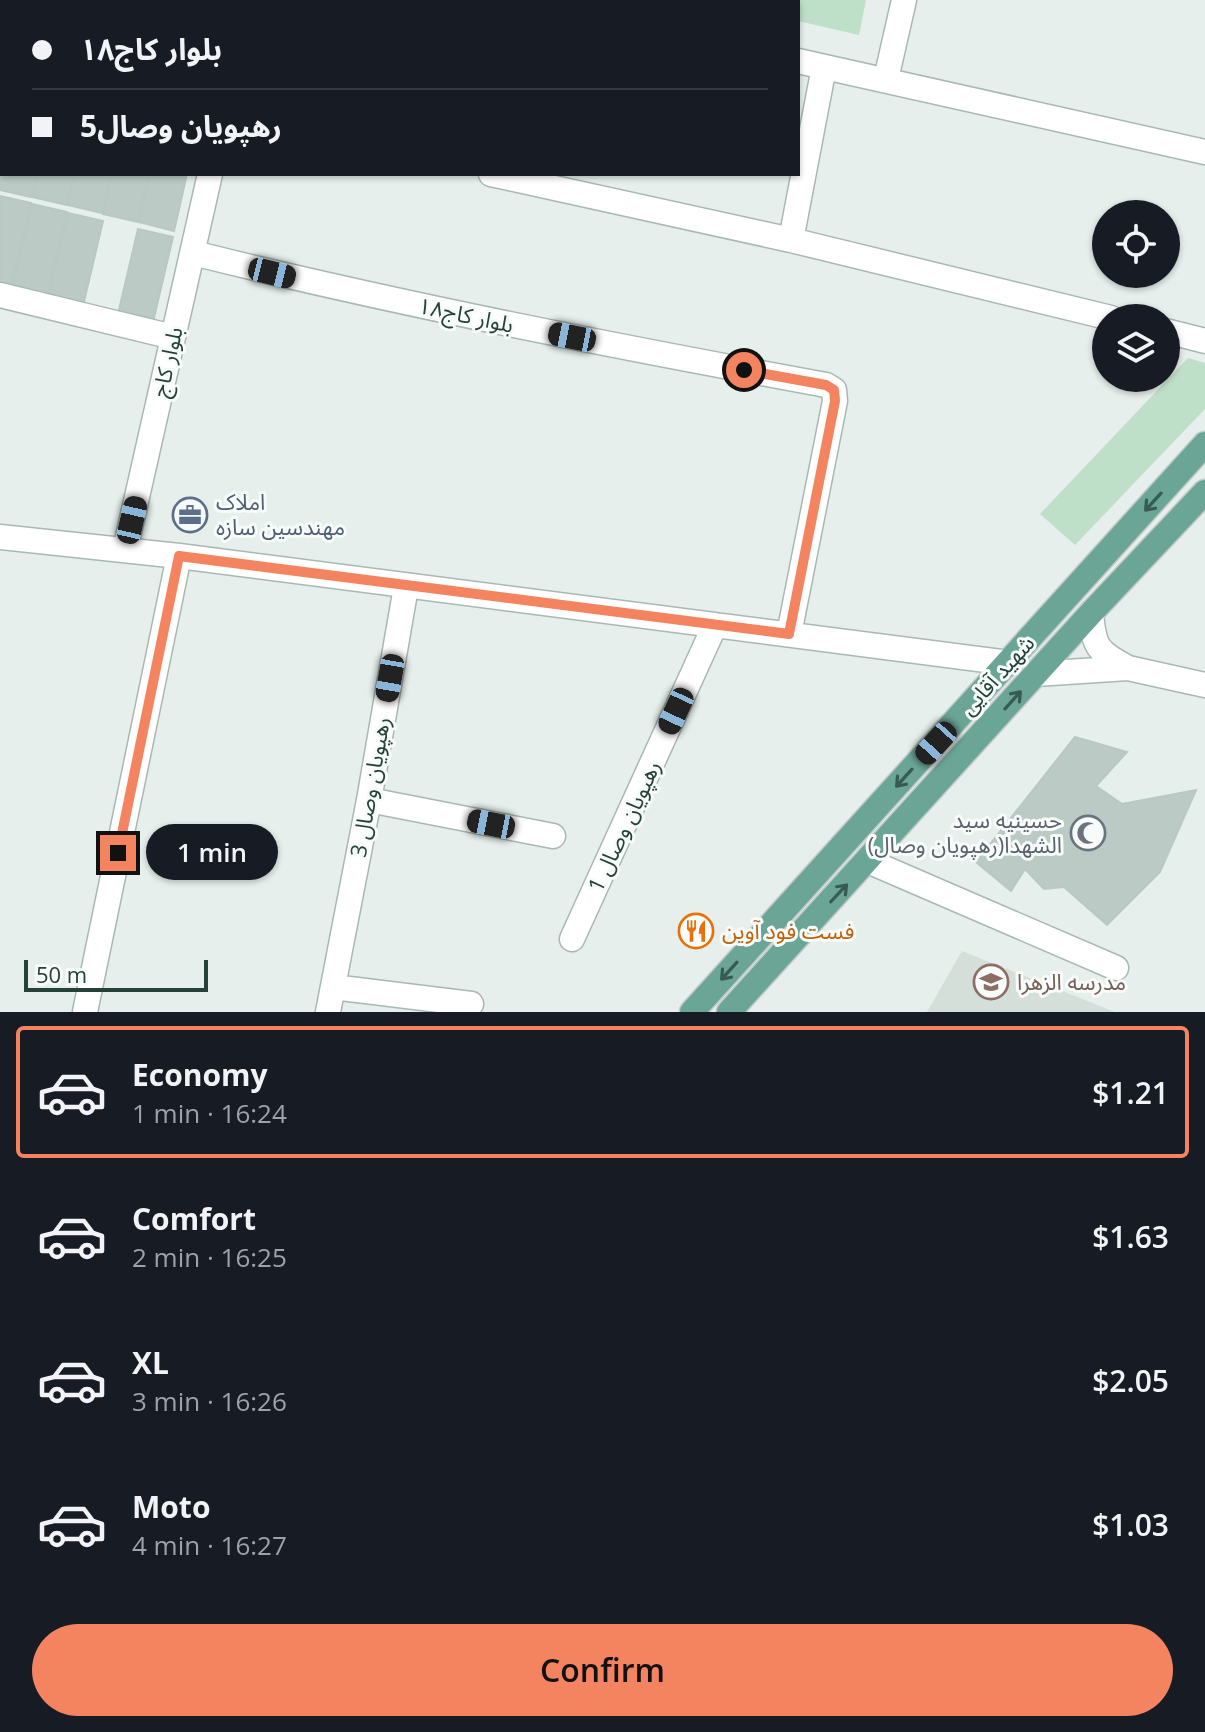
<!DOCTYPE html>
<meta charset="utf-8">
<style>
body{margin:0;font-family:"Open Sans","Noto Sans Arabic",sans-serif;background:#242831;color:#f1f3f6;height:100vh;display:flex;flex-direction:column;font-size:30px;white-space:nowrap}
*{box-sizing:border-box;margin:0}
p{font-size:26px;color:#9ea1a6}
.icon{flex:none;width:44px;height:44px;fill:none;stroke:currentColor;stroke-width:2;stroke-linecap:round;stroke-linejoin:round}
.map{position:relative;height:1012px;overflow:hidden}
.panel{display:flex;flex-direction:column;background:#171b24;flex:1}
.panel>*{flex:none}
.hud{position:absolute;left:0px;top:0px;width:800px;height:176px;box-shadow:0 2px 6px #0004;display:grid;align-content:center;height:176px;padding:0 32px;background:#171b24}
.fabs{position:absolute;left:1092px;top:200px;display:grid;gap:16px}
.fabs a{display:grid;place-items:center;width:88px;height:88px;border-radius:50%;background:#171b24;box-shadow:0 2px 6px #0004;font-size:40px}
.scale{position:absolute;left:24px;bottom:20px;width:184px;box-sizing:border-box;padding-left:8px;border:4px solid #24423a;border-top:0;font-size:22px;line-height:28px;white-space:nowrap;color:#24423a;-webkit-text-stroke:6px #f7fbf9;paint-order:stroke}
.end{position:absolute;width:36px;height:36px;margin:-18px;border:10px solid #f4845f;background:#111;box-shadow:0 0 0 4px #111}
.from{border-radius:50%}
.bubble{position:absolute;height:56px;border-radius:28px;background:#171b24;box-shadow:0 2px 6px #0004;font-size:26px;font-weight:600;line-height:56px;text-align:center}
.car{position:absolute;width:24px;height:48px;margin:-24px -12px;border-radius:10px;box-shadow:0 0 6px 2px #0007;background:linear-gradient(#222 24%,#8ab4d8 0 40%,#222 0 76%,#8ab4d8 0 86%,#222 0)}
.hud b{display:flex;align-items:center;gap:28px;height:76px;font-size:30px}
.hud b+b{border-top:2px solid #363941}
.hud i{width:20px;height:20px;background:#f1f3f6}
ul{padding:14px 0 0;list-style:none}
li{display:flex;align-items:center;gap:24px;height:132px;margin:0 16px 12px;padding:0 16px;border:4px solid transparent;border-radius:8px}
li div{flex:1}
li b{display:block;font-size:30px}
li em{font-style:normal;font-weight:600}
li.on{border-color:#f4845f}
li>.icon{width:72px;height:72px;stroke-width:1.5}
.cta{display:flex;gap:16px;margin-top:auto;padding:16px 32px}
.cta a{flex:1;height:92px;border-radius:48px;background:#f4845f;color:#111;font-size:32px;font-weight:600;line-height:92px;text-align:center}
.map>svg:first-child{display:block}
.built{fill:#d4dfda}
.green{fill:#bfe0c8}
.building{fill:#bbcac4;stroke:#b8c9c2;stroke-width:2}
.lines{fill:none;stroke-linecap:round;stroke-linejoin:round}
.minor-casing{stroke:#a8b8b2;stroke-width:27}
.major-casing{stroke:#c2cac8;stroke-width:27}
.minor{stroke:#fff;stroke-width:24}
.major{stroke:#6aa596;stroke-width:24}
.oneway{stroke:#365b51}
.route{stroke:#f4845f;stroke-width:10}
.labels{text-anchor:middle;stroke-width:6;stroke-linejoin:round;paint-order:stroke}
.street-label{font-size:22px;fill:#24423a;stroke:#f7fbf9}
.service-label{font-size:22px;fill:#4e5e75;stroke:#f7fbf9;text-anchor:start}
.worship-label{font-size:22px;fill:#5b616d;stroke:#f7fbf9;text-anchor:end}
.food-label{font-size:22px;fill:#c56008;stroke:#f7fbf9;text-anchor:start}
.education-label{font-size:22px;fill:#785e54;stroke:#f7fbf9;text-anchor:start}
</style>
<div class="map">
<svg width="1205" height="1012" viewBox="0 0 1205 1012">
<rect width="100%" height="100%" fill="#e6efeb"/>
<!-- built -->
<path class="built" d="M962,951l153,61h-188z"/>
<!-- green -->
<path class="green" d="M779,0h87l-7,35 -61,-14v-19h-19z
M1188,358l17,5v46l-130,136 -35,-31z"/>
<!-- building -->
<path class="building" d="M0,100h2l-2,68z
M2,164v10h35l-6,23 -31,-7z
M37,174h37l-7,31 -35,-8z
M75,174h37l-10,39 -34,-8z
M112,174h37l-11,48 -35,-8z
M150,174h37l-13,57 -35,-9z
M0,196l31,7 -20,86 -11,-3z
M32,204l35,8 -20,86 -35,-8z
M68,213l35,8 -20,85 -35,-8z
M138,229l35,8 -20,85 -35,-8z
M1075,737l52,15 -31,34 26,18 74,-14 -36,82 -53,53 -43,-38 -20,2 -19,-20 -14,22 -35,-29z"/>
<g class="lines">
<!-- minor casing -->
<g class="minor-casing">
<path id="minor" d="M524,0l9,2
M218,2v-2
M272,2l1,-2
M757,2l1,-2
M798,61l407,91
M0,64l2,1
M886,79l18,-79
M491,174l300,66 320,78
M791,240l33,-173
M193,253c210,52 421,93 633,132l8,5 1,11 -46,233
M0,295l173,42
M1166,331l39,10
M0,537l179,19 830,107
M125,550l85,-376
M1091,613c3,36 7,38 37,55
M1036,674l92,-6 77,17
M369,800l184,36
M868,861l248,107
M572,939l143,-314
M333,987l138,17
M85,1012l94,-456
M328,1012l41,-212 37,-213"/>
</g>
<!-- major casing -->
<g class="major-casing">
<path id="major" d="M692,1012l513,-568
M729,1012l362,-399 114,-121"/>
</g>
<!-- minor -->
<use href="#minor" class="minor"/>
<!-- major -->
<use href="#major" class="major"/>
</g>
<!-- one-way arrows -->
<defs><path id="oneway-shaft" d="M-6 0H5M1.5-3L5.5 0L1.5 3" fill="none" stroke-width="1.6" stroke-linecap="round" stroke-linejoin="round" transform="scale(2)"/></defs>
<g class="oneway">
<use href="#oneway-shaft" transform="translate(1153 502) rotate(132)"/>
<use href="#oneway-shaft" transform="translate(1013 700) rotate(-48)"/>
<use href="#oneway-shaft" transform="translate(904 778) rotate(132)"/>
<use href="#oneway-shaft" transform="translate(839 893) rotate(-47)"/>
<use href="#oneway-shaft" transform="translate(729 971) rotate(132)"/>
</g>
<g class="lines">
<!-- route -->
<path class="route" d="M118,853l61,-297 610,78 46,-233 -1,-11 -8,-5 -82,-15"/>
</g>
<!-- icons -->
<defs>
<g id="office-ring" transform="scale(1.8)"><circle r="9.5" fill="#f7fbf9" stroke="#5c6f8a" stroke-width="1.5"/><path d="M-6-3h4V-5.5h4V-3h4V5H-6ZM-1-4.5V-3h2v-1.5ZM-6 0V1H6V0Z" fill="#5c6f8a"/></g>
<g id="mosque-ring" transform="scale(1.8)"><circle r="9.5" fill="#f7fbf9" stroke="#6b7280" stroke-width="1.5"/><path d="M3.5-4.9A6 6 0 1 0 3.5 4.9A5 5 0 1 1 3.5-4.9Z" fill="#6b7280"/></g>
<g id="restaurant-ring" transform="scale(1.8)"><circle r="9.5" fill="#f7fbf9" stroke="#e8710a" stroke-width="1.5"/><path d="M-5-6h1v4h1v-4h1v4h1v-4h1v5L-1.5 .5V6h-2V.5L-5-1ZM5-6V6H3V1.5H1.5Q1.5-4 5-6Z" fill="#e8710a"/></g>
<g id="school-ring" transform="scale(1.8)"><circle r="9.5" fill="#f7fbf9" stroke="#8d6e63" stroke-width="1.5"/><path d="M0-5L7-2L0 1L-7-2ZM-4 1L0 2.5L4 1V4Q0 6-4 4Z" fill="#8d6e63"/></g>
</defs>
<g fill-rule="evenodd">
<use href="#office-ring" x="190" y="515"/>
<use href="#mosque-ring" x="1088" y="833"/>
<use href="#restaurant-ring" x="696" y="931"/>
<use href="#school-ring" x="991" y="982"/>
</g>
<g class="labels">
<!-- street labels -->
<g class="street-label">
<text transform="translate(466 315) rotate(12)" y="8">بلوار کاج۱۸</text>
<text transform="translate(167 362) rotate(-77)" y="8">بلوار کاج</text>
<text transform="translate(997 675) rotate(-48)" y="8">شهید آقایی</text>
<text transform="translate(370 787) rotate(-80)" y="8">3 رهپویان وصال</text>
<text transform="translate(624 826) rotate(-65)" y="8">1 رهپویان وصال</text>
</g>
<!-- service labels -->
<g class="service-label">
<text x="216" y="510">املاک<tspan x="216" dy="25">مهندسین سازه</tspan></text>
</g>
<!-- worship labels -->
<g class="worship-label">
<text x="1062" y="828">حسینیه سید<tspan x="1062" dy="25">الشهدا(رهپویان وصال)</tspan></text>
</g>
<!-- food labels -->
<g class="food-label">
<text x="722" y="939">فست فود آوین</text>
</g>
<!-- education labels -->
<g class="education-label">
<text x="1017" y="990">مدرسه الزهرا</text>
</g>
</g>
</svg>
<div class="fabs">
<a><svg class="icon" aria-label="locate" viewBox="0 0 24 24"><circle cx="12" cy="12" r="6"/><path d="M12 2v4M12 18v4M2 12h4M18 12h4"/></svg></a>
<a><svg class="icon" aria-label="layers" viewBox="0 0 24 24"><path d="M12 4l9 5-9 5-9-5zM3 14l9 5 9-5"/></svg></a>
</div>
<div class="scale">50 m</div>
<i class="end from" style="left:744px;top:370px"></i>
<i class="end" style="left:118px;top:853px"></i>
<div class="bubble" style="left:146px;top:824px;width:132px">1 min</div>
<i class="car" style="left:272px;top:273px;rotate:104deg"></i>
<i class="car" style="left:572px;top:337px;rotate:281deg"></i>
<i class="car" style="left:132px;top:520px;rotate:13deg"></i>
<i class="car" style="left:390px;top:678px;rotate:190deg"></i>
<i class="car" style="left:676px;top:711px;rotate:205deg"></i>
<i class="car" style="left:936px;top:743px;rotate:222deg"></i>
<i class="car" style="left:491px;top:824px;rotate:281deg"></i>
<div class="hud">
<b><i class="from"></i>بلوار کاج۱۸</b>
<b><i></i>رهپویان وصال5</b>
</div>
</div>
<section class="panel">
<ul>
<li class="on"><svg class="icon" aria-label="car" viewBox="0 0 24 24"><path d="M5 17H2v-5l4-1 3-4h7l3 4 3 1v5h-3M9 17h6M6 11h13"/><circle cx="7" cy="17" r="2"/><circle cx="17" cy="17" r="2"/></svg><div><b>Economy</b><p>1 min · 16:24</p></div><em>$1.21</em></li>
<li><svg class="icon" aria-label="car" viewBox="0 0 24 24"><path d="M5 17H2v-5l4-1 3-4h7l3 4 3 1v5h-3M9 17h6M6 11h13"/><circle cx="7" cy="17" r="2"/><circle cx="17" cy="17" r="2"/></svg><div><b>Comfort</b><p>2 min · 16:25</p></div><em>$1.63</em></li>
<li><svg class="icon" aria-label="car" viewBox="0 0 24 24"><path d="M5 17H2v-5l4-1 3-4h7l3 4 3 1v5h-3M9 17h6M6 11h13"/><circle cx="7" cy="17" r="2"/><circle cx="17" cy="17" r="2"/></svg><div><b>XL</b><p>3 min · 16:26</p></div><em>$2.05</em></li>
<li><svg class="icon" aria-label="car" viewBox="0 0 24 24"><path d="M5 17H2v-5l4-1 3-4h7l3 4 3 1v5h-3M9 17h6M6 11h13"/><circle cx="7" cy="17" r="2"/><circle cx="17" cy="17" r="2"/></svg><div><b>Moto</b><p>4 min · 16:27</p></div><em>$1.03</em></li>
</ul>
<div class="cta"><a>Confirm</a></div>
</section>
